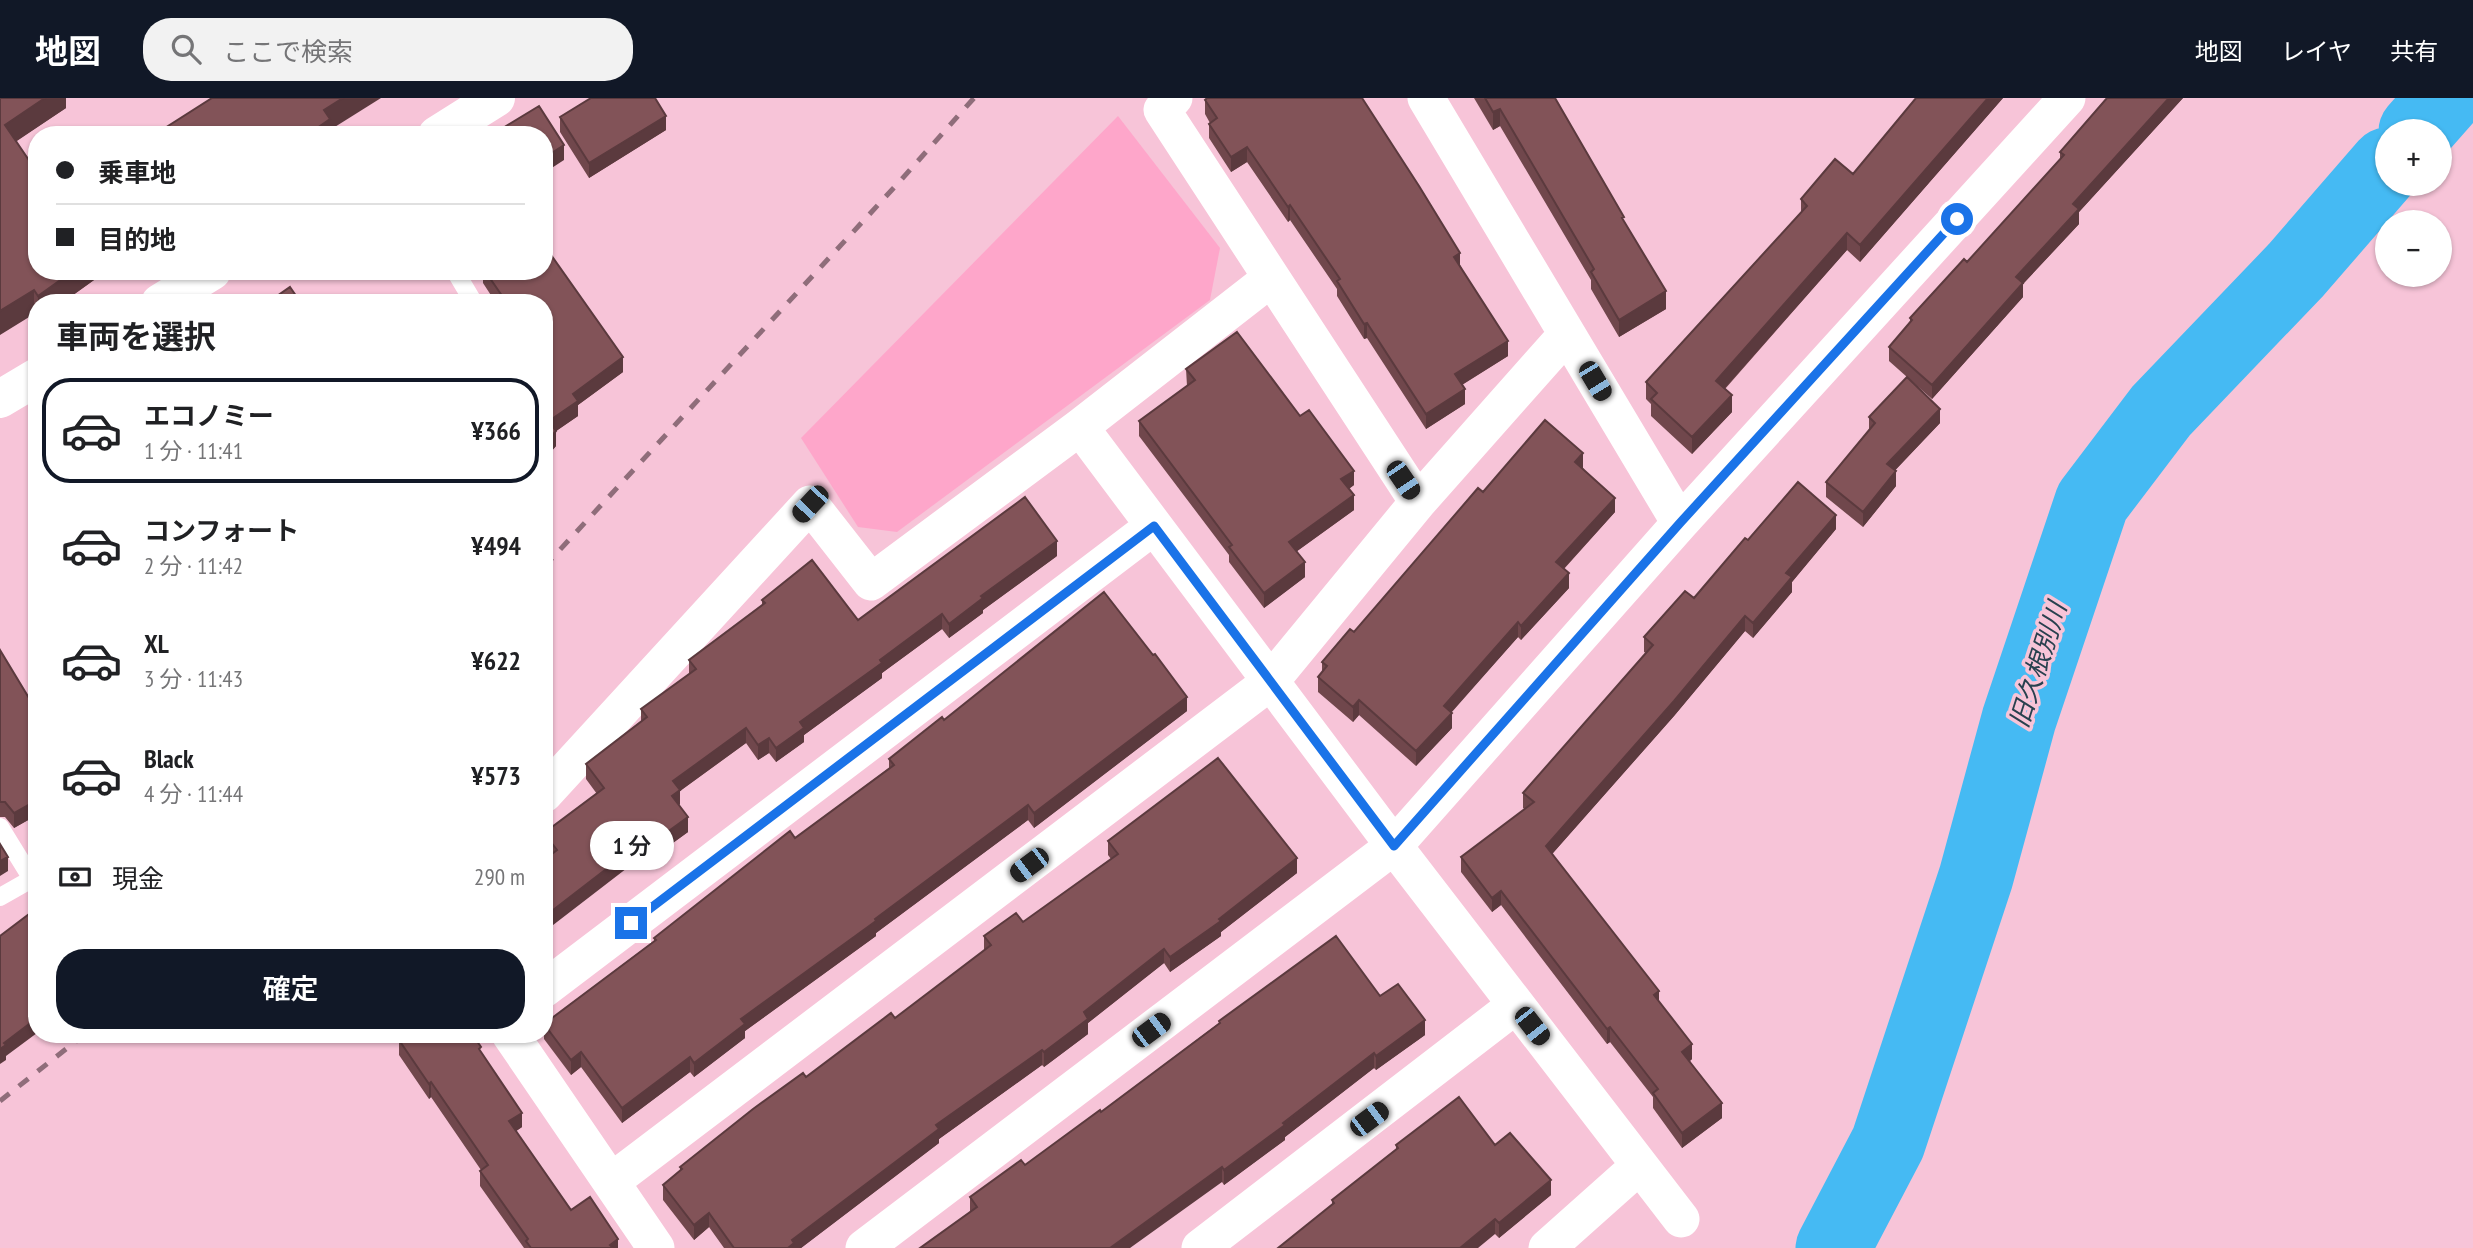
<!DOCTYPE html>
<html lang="ja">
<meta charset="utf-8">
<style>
body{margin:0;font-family:"PT Sans Narrow","Noto Sans JP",sans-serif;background:#f2f2f2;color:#202124;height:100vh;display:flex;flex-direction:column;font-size:26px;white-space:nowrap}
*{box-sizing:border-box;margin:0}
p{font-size:23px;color:#757577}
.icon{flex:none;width:38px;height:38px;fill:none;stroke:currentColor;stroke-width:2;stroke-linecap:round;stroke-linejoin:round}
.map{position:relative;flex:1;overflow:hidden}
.drawer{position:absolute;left:28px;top:196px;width:525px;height:749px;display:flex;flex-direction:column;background:#fff;border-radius:28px;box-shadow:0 2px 5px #0004}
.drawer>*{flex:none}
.hud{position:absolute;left:28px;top:28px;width:525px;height:154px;border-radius:28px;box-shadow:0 2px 5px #0004;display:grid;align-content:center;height:154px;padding:0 28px;background:#fff}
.controls{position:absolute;left:2375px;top:21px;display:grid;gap:14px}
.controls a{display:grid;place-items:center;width:77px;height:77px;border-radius:50%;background:#fff;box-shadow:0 2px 5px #0004;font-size:35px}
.end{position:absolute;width:32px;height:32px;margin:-16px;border:9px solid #1a73e8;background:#fff;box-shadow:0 0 0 4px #fff}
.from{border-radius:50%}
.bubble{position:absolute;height:49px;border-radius:24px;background:#fff;box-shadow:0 2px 5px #0004;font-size:23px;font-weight:600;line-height:49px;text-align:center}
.car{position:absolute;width:21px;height:42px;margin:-21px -10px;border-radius:9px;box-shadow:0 0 5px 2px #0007;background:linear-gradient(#222 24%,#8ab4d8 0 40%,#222 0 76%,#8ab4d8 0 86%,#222 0)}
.hud b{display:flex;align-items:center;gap:24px;height:66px;font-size:26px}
.hud b+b{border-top:2px solid #e0e0e0}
.hud i{width:18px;height:18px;background:#202124}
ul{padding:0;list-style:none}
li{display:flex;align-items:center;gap:21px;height:105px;margin:0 14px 10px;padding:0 14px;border:4px solid transparent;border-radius:28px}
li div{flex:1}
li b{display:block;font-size:26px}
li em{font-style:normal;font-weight:600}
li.current{border-color:#111827}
li>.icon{width:63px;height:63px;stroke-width:1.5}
h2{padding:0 28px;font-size:32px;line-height:84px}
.pay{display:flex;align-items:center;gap:18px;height:77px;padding:0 28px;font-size:26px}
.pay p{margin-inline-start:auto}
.action{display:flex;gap:14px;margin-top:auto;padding:14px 28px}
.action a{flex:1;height:80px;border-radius:28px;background:#111827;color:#fff;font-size:28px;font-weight:600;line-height:80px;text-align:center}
header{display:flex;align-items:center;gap:42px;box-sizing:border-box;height:98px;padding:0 35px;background:#111827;color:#fff}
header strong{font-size:33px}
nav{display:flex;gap:38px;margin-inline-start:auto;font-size:24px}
.search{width:490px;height:63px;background:#f2f2f2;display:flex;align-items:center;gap:18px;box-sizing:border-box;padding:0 24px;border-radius:28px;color:#757577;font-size:26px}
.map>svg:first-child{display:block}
.green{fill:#fea6ca}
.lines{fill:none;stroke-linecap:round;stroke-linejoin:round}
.stream{stroke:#45baf3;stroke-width:12}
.river{stroke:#45baf3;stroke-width:75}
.service{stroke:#fff;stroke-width:18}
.minor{stroke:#fff;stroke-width:37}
.tertiary{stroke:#fff;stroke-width:38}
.rail{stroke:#8f6d7a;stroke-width:5;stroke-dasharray:12 12;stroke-linecap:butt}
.wall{fill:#70474c}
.shaded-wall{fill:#5b3a3e}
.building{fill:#825358;stroke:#5b3a3e;stroke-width:2}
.route{stroke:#1a73e8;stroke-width:9}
.labels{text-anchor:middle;stroke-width:7;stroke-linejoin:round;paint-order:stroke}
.water-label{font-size:26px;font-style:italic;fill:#28414f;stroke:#f7c4d8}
</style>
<header>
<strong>地図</strong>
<div class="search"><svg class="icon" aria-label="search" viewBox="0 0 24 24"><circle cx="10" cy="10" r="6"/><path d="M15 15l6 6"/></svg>ここで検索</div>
<nav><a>地図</a><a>レイヤ</a><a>共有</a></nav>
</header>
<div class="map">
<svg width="2473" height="1150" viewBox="0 0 2473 1150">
<rect width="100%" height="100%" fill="#f7c4d8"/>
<!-- green -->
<path class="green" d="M1118,18l102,132 -10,52 -313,232 -39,-5 -57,-89z"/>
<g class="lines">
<!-- stream -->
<path class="stream" d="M1840,1136l7,14"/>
<!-- river -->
<path class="river" d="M2416,33l29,-33
M1833,1150l55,-105 88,-266 43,-158 73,-217 69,-91 135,-141 91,-105"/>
<!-- service -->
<path class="service" d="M455,173l19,32
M0,729l32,52
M0,799l37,-21"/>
<!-- minor -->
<path class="minor" d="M1174,0l-12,12 256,392
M1426,0l254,425
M1080,329l314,419 287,373
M544,696l266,-290 61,78 209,-155 190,-148
M544,891l610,-463
M510,936l146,214
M612,1083l658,-499 148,-180 149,-168
M864,1150l530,-402 286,-323 387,-425
M1200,1150l316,-243
M1547,1150l92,-82"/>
<!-- tertiary -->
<path class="tertiary" d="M437,37l59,-37
M160,205l52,-32
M0,301l37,-22"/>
<!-- rail -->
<path class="rail" d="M544,469l357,-387 73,-82
M0,1003l85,-67"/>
</g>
<!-- wall -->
<path class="wall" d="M0,0h66v10l-50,33 78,130v9l-32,23h-25v15l-3,-4z
M1474,0h81l69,123 42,88 -47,28 -28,-48v-9l-91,-154 -7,4z
M1915,0h88l-143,164 -13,-12 -122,139 7,23 -40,42 -41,-38v-12l-5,-5v-17l155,-169v-14l52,-25 62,-74z
M2107,0h76l-104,114v12l-56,60v13l-91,102 -25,-22 33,46 -45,47 1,16 -33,41 -37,-30v-15l43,-52v-13l38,-40 -18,-16v-14l21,-24v-5l57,-56 93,-103v-7z
M1205,2l255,165 48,91 -46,29 3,19 -39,25 -59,-91 -3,1 -27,-43v-7l-47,-69 -2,2 -41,-60 -16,10 -22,-34v-14l1,-1 -5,-9z
M560,19l106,13 -77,48 -29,-46z
M544,147l79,112v15l-45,33v11l-22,15v15l-12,14v-157h-48l-13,-20v-12h61z
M1186,271l168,116 -5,4 5,21 -57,41 8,26 -41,31 -35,-46v-7l-90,-119v-15l48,-35z
M1583,370l32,44 -51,57 5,19 -48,52 -3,-3 -67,75 1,16 -36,38 -57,-51 -6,7 -35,-30v-15l4,-5v-10l32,-30 129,-140z
M1836,431l-44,53v10l-39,46 -8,-7 -71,85 -122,138 107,147 33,58 -2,2 32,57 -40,30 -29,-40v-11l-43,-55 -3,2 -106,-139 -9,7 -31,-40v-15l64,-48 -2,-1v-15l123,-140 -2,-1v-15l50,-39 54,-58z
M1057,458l-74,54v3l-34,25 -7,-9 -60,44v5l-78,57v7l-28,20 -7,-9 -11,7 -12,-17 -66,48v13l-1,1 9,27 -40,29 -4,-6 -94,1 -6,-8v-15l53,-39 -11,-15v-15l55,-43v-12l48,-35v-14l73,-54v-6l96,20z
M0,552l35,58 2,-1v108l-23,13 -9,-11h-5z
M1187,613l-153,117 -6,-8 -152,113v3l-131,95v7l-51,39 -4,-5 -68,51 -41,-56 -10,8 -27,-36v-15l110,-83v-3l141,-100 94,-70v-9l55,-39z
M1108,743l189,32 -76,59v4l-51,36 -6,-9 -76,60v11l-44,33 -2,-2 -103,74v4l-138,105h-77l-15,-21 -15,13 -31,-40v-15l17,-14v-4l126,-90 89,-59 89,-67v-15l39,-14 88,-63 -3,-4z
M1380,898l45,39 -49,35 -2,-2 -89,69v3l-61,45 -2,-3 -252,30v-15l55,-32 76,-53 118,-89v-2z
M399,942l82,13 41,74 -6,4 55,79 47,38h-94l-44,-62v-15l1,-1 -50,-73 -2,2 -30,-44z
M1396,1047h99l56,50 -52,43 -4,-4 -163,-29v-5l64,-51z"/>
<!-- shaded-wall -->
<path class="shaded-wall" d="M45,0h21v10l-61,41v-24z
M343,0h38l-51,32v5h-23l17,-25z
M1988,0h15l-143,164v-17z
M2169,0h14l-104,114v12l-56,60v13l-91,102v-14l141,-181z
M1500,11v17l-7,4v-18z
M666,18v14l-77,48v-15z
M564,47v15l-20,13v-15z
M1247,49v15l-16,10v-15z
M1290,107v15l-2,2v-15z
M1847,135v17l-131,148v-17z
M1460,155v15l-6,-11z
M73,173h21v9l-32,23h-24v-7z
M34,192v24l-34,21v-24z
M1666,193v18l-47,28v-17z
M1367,225v15l-3,1v-15z
M1508,243v15l-53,33v-15z
M623,259v15l-45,33v11l-29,20v-15l24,-27z
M1465,291v15l-39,25v-15z
M1732,297v17l-40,42v-17z
M1940,311v14l-53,56v-15z
M556,333v15l-12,14v-15z
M1583,355v15l-8,9v-15z
M1354,373v14l-13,9v-15z
M1896,373v15l-33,41v-15z
M1354,397v15l-65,47v-15z
M1615,400v14l-59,65v-15z
M1836,417v14l-44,53v10l-39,46v-15l33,-50z
M1057,443v15l-74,54v3l-34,25v-14l32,-28z
M1305,464v15l-41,31v-15z
M1569,475v15l-48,52v-14z
M942,516v15l-60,44v5l-78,57v7l-28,20v-14l24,-26 80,-62z
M1745,518v15l-71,85 -128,145v-15z
M1518,524v15l-74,84v-15z
M1187,599v14l-153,117v-15z
M1359,602v15l-6,7v-15z
M1452,615v15l-36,38v-15z
M746,630v15l-66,48v13l-8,7v-15l1,-15z
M769,640v15l-11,7v-15z
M37,702v15l-23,13v-15z
M1028,707v15l-152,113v3l-131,95v7l-51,39v-14l47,-44z
M688,719v15l-40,29v-15z
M644,742v15l-100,77v-15z
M8,759v14l-8,5v-15z
M1297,760v15l-76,59v4l-51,36v-15z
M1501,793v14l-9,7v-14z
M1164,851v14l-76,60v11l-44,33v-15l40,-40z
M1659,893v15l-5,-11z
M37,920v15l-31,23v4l-6,4v-15l4,-6z
M1425,922v15l-49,35v-14z
M1610,929v15l-3,2v-15z
M1692,946v15l-10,8v-15z
M1042,952v15l-103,74v4l-138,105h-13l4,-8 144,-115z
M581,954v15l-10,8v-15z
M1374,955v15l-89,69v3l-61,45v-15z
M690,959v15l-68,51v-15z
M431,984v15l-2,2v-15z
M1722,1005v15l-40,30v-15z
M522,1015v14l-13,9v-15z
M1222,1069v15l-92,66h-20z
M1551,1082v15l-52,43v-15z
M709,1115v14l-15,13v-15z
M1495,1121v15l-17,14h-18z
M618,1141v9h-8v-3z"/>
<!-- building -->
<path class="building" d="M0,0h45l-40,27 32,47v99h36l-35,25 -4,-6 -34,21z
M212,0h131l-19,12 6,9 -23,16h-42l-1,-3 -4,3h-106z
M591,0h64l11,18 -77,47 -29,-46z
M1207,0h155l57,88 41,67 -6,4 54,84 -53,33 10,15 -39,25 -59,-91 -3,1 -27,-43 3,-2 -50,-74 -2,2 -41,-60 -16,10 -22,-33 8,-6 -12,-18z
M1485,0h70l69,119 -2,1 44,73 -47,29 -28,-48 3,-3 -94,-160 -7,3z
M1916,0h72l-128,147 -13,-12 -131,148 16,14 -40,42 -41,-38 6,-6 -11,-11 161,-176 -6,-7 34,-40 18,15z
M2107,0h62l-96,106 6,5 -63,68 7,6 -91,102 -43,-38 23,-27 -2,-2 54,-59 3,3 97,-107 -4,-3z
M539,8l25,39 -20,13v-23h-43l-3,-4z
M544,147l79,112 -50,37 5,7 -29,20 7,10 -12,14v-142h-37l-22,-32h59z
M290,189l11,16h-34z
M1237,234l63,84 9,-6 45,61 -13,8 13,16 -65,47 16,20 -41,31 -35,-46 3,-2 -93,-124 56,-41 -9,-11z
M1907,279l33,32 -53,55 9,7 -33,41 -37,-30 49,-59 -6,-6z
M1545,322l38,33 -8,9 40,36 -59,64 13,11 -48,53 -3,-4 -74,84 8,7 -36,38 -57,-51 -6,7 -35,-30 9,-11 -5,-4 28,-33 4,3 124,-144 5,4z
M1798,384l38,33 -50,58 6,4 -39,46 -8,-7 -71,85 -128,145 113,145 -5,4 38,49 -10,8 40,51 -40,30 -29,-40 5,-4 -48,-62 -3,2 -106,-138 -9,7 -31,-41 73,-55 -11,-9 130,-148 -9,-8 41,-46 9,7 51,-60 3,2z
M1025,399l32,44 -76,55 2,2 -34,26 -7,-10 -62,46 2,3 -82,59 4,6 -28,20 -7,-10 -11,7 -12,-17 -73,53 7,9 -8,6 16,21 -40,29 -4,-6 -100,77v-57l13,-10 -13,-17 60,-45 -18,-24 61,-47 -6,-8 55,-40 -7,-9 76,-57 -3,-3 50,-40 46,60z
M1104,494l49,63 2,-1 32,43 -153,116 -6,-8 -153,114 1,2 -135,98 4,5 -51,39 -4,-6 -68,51 -41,-56 -10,8 -27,-36 112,-84 -2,-2 136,-107 5,7 99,-73 -5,-6 53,-42 2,3z
M0,552l35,58 2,-1v93l-23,13 -9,-11h-5z
M1218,660l79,100 -78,61 2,2 -51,36 -6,-8 -80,63 4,7 -44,33 -2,-2 -106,75 3,4 -147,111 2,3 -6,5h-54l-25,-35 -15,12 -31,-40 19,-16 -2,-2 73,-58 50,-36 3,4 85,-64 4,5 96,-73 -7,-9 32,-23 7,9 95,-68 -10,-13z
M0,746l8,13 -8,4z
M37,810v110l-33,25 2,2 -6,4v-113z
M1336,838l44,60 18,-12 27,36 -49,36 -2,-3 -91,70 2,2 -61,45 -2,-3 -112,81h-190l57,-41 -7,-10 51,-37 4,5 75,-55 1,2 119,-89 -1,-2z
M408,936h64l9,13 -2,2 43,64 -13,8 62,89 19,-13 28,42 -8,6 3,3h-82l-5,-7 2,-2 -48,-68 8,-6 -57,-83 -2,2 -30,-44z
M1459,999l36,48 15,-12 41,47 -52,43 -4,-4 -35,29h-182l56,-45 -2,-3 66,-52 -2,-3z"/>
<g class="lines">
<!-- route -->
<path class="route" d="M631,825l523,-397 240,320 286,-323 277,-304"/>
</g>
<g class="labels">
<!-- water labels -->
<g class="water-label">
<text transform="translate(2038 567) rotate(-72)" y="9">旧久根別川</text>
</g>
</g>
</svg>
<div class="controls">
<a>+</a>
<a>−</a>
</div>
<i class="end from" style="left:1957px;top:121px"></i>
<i class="end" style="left:631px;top:825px"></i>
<div class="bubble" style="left:590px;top:723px;width:84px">1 分</div>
<i class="car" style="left:1595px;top:283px;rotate:149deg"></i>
<i class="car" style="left:1403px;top:382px;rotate:146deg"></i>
<i class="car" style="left:810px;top:406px;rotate:223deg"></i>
<i class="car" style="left:1029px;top:767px;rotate:233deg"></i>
<i class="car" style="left:1532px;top:928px;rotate:142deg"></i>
<i class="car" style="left:1151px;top:932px;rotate:53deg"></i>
<i class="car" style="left:1369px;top:1021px;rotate:53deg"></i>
<div class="hud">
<b><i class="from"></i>乗車地</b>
<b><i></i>目的地</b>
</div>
<section class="drawer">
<h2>車両を選択</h2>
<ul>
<li class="current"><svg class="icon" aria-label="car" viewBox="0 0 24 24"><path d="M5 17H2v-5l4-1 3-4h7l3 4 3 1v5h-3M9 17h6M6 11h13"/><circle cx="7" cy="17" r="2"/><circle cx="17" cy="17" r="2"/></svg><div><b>エコノミー</b><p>1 分 · 11:41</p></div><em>¥366</em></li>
<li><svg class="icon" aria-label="car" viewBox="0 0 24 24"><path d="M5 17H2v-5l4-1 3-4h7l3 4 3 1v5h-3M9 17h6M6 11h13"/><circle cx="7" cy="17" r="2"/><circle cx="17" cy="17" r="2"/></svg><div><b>コンフォート</b><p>2 分 · 11:42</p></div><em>¥494</em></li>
<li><svg class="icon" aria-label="car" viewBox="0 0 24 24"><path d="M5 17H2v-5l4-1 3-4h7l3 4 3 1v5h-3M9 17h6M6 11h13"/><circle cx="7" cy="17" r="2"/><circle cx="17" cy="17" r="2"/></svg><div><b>XL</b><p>3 分 · 11:43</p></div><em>¥622</em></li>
<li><svg class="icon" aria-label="car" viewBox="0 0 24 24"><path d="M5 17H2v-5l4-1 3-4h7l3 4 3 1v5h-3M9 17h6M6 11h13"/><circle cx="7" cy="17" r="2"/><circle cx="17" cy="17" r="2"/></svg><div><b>Black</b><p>4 分 · 11:44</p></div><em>¥573</em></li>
</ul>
<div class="pay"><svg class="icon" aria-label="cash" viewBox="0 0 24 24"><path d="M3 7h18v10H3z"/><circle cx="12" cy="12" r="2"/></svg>現金<p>290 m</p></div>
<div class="action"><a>確定</a></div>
</section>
</div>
